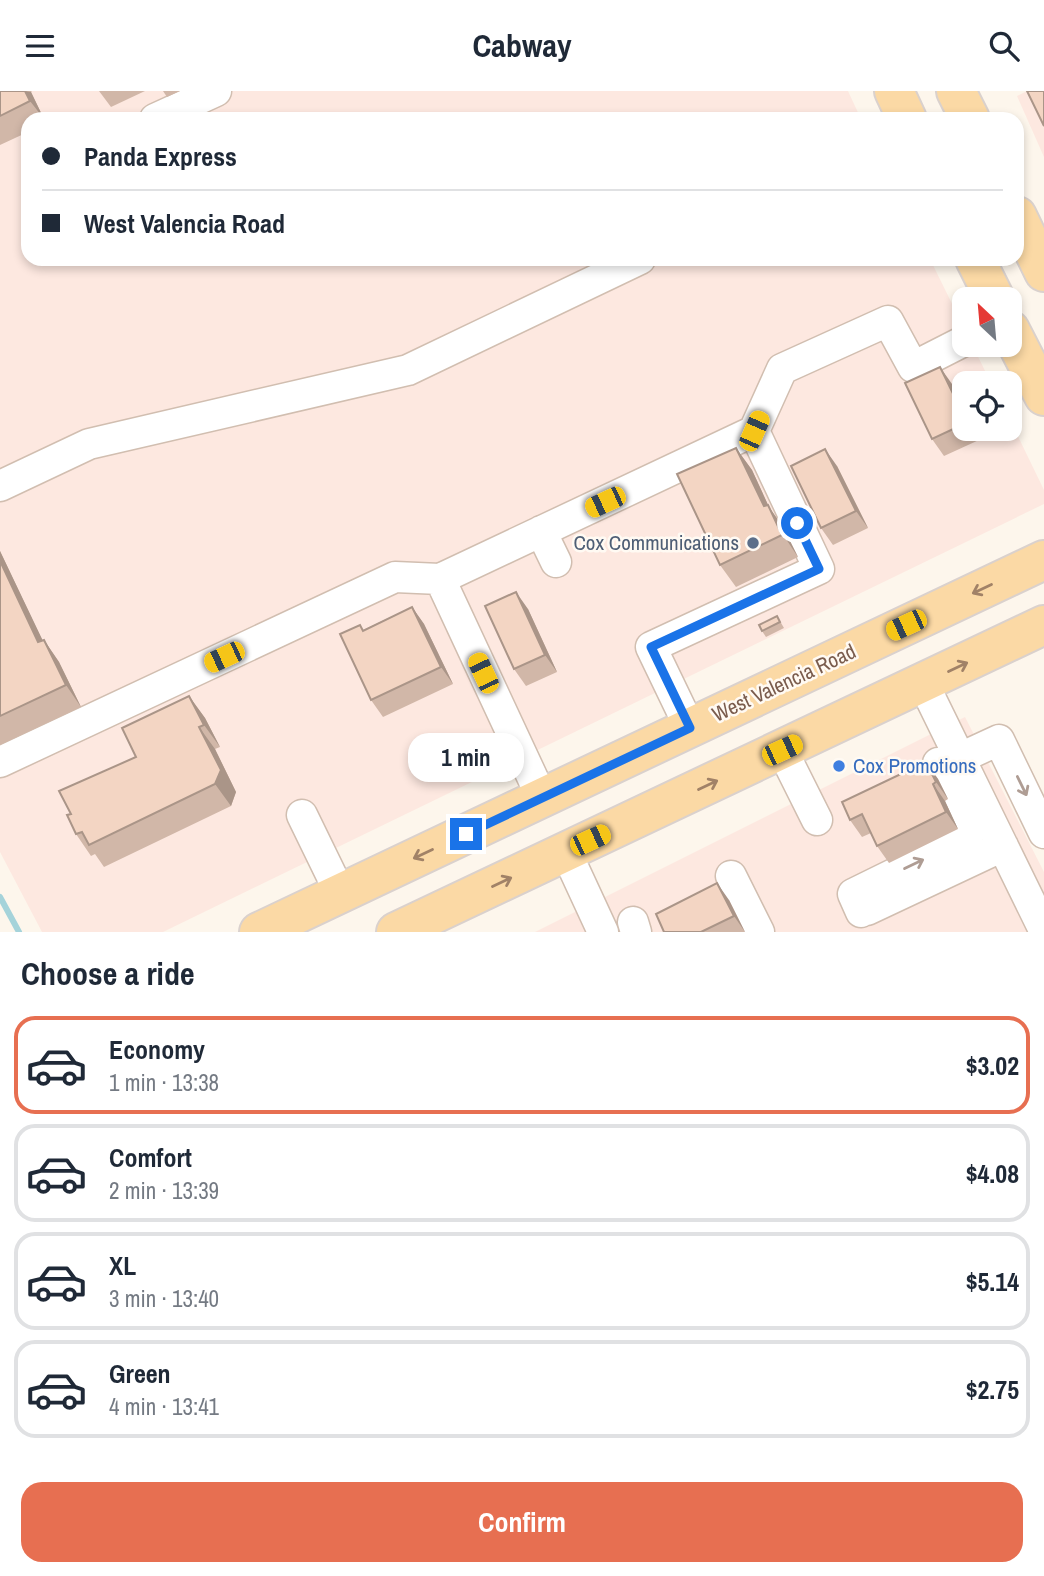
<!DOCTYPE html>
<meta charset="utf-8">
<style>
body{margin:0;font-family:"Archivo Narrow",sans-serif;background:#f2f2f3;color:#1f2937;height:100vh;display:flex;flex-direction:column;font-size:26px;white-space:nowrap}
*{box-sizing:border-box;margin:0}
p{font-size:23px;color:#747a83}
.icon{flex:none;width:38px;height:38px;fill:none;stroke:currentColor;stroke-width:2;stroke-linecap:round;stroke-linejoin:round}
.map{position:relative;height:841px;overflow:hidden}
.side{display:flex;flex-direction:column;background:#fff;flex:1}
.side>*{flex:none}
.banner{position:absolute;left:21px;top:21px;width:1003px;height:154px;border-radius:21px;box-shadow:0 4px 10px #0003;display:grid;align-content:center;height:154px;padding:0 21px;background:#fff}
.needle{width:46px;rotate:334deg}
.fabs{position:absolute;left:952px;top:196px;display:grid;gap:14px}
.fabs a{display:grid;place-items:center;width:70px;height:70px;border-radius:14px;background:#fff;box-shadow:0 4px 10px #0003;font-size:35px}
.end{position:absolute;width:32px;height:32px;margin:-16px;border:9px solid #1a73e8;background:#fff;box-shadow:0 0 0 4px #fff}
.from{border-radius:50%}
.bubble{position:absolute;height:49px;border-radius:21px;background:#fff;box-shadow:0 4px 10px #0003;font-size:23px;font-weight:800;line-height:49px;text-align:center}
.car{position:absolute;width:21px;height:42px;margin:-21px -10px;border-radius:9px;box-shadow:0 0 5px 2px #0007;background:linear-gradient(#f5c518 24%,#345 0 40%,#f5c518 0 76%,#345 0 86%,#f5c518 0)}
.banner b{display:flex;align-items:center;gap:24px;height:66px;font-size:26px}
.banner b+b{border-top:2px solid #e0e1e3}
.banner i{width:18px;height:18px;background:#1f2937}
ul{padding:0;list-style:none}
li{display:flex;align-items:center;gap:21px;height:98px;margin:0 14px 10px;padding:0 7px;border:4px solid #e0e1e3;border-radius:21px}
li div{flex:1}
li b{display:block;font-size:26px}
li em{font-style:normal;font-weight:800}
li.current{border-color:#e76f51}
li>.icon{width:63px;height:63px;stroke-width:1.5}
h2{padding:0 21px;font-size:32px;line-height:84px}
.primary-button{display:flex;gap:14px;margin-top:auto;padding:14px 21px}
.primary-button a{flex:1;height:80px;border-radius:21px;background:#e76f51;color:#fff;font-size:28px;font-weight:800;line-height:80px;text-align:center}
header{display:flex;justify-content:space-between;align-items:center;height:91px;padding:0 21px;background:#fff;font-size:32px;font-weight:800}
.map>svg:first-child{display:block}
.commercial{fill:#fde8e0}
.lines{fill:none;stroke-linecap:round;stroke-linejoin:round}
.stream{stroke:#a5d3da;stroke-width:6}
.minor-casing{stroke:#d1beb0;stroke-width:33}
.major-casing{stroke:#dad1cd;stroke-width:42}
.minor{stroke:#fff;stroke-width:30}
.major{stroke:#fbd9a5;stroke-width:38}
.wall{fill:#d1b7a8}
.shaded-wall{fill:#aa9588}
.building{fill:#f3d5c3;stroke:#aa9588;stroke-width:2}
.oneway{stroke:#a18267}
.oneway2{stroke:#af9d94}
.route{stroke:#1a73e8;stroke-width:9}
.service-dot{fill:#5c6f8a;stroke:#fffaf3;stroke-width:2.5}
.shop-dot{fill:#3f7fe0;stroke:#fffaf3;stroke-width:2.5}
.labels{text-anchor:middle;stroke-width:5;stroke-linejoin:round;paint-order:stroke}
.service-label{font-size:21px;fill:#4e5e75;stroke:#fffaf3;text-anchor:end}
.street-label{font-size:21px;fill:#7a5c4d;stroke:#fffaf3}
.shop-label{font-size:21px;fill:#366cbe;stroke:#fffaf3;text-anchor:start}
</style>
<header><svg class="icon" aria-label="menu" viewBox="0 0 24 24"><path d="M4 6h16M4 12h16M4 18h16"/></svg>Cabway<svg class="icon" aria-label="search" viewBox="0 0 24 24"><circle cx="10" cy="10" r="6"/><path d="M15 15l6 6"/></svg></header>
<div class="map">
<svg width="1044" height="841" viewBox="0 0 1044 841">
<rect width="100%" height="100%" fill="#fdf6ec"/>
<!-- commercial -->
<path class="commercial" d="M0,0h848l13,28h-833v140h902l61,124h-27v46h46v-9l34,70v14l-881,428h-121l-42,-80z
M1027,0h17v66l-27,-61z
M965,626l79,155v60h-509z"/>
<g class="lines">
<!-- stream -->
<path class="stream" d="M0,806l19,35"/>
<!-- minor casing -->
<g class="minor-casing">
<path id="minor" d="M155,28l61,-28
M0,395l89,-42 319,-74 232,-111
M541,440l15,31
M440,488l314,-148 28,-62 106,-48 25,46 51,-26
M923,592l121,247
M690,637l-39,-81 168,-78 -65,-138
M782,659l35,70
M960,667l39,-18 45,93
M0,671l395,-185 45,2 102,219
M302,724l38,78
M566,761l37,80
M731,785l28,56
M867,819l136,-64
M861,821l-8,-18 112,-55 5,-8 -32,-68
M633,831l3,10"/>
</g>
<!-- major casing -->
<g class="major-casing">
<path id="major" d="M894,0l13,28
M956,0l14,28
M1017,125l27,56
M975,168l20,40
M1010,239l34,66
M259,841l785,-372
M396,841l648,-307"/>
</g>
<!-- minor -->
<use href="#minor" class="minor"/>
<!-- major -->
<use href="#major" class="major"/>
</g>
<!-- wall -->
<path class="wall" d="M0,0h32l-1,1 13,27h-16v13l-28,13z
M99,0h46l-34,16z
M163,0h17l-13,6z
M952,293l12,25v20h10l5,11 -35,16 -12,-17z
M736,357l16,22 17,37 14,20 15,30 -62,30 -16,-22z
M837,375l31,62 -35,17 -12,-17z
M0,460l42,89h2l15,22 22,45 -81,38z
M412,516l12,17 29,60 -70,33 -12,-17 -11,-75 3,5z
M528,518l29,63 -31,14 -12,-17z
M777,525l7,12 -18,9 -4,-6z
M189,605l16,22 15,29 -5,2 21,43 -5,14 -127,61 -9,-13 -4,2 -15,-22 -5,-20 65,-57z
M926,671l12,17 10,20 -3,2 13,28 -69,34 -12,-17 -6,-13 -9,4 -12,-17z
M729,809l16,32h-81z"/>
<!-- shaded-wall -->
<path class="shaded-wall" d="M25,0l6,1 13,27 -14,-18z
M940,276l12,17 12,25v7z
M736,357l16,22 17,37 14,20 15,30 -34,-51z
M825,358l12,17 31,62 -12,-17z
M0,460l54,113 -16,-22 -38,-81z
M516,501l12,17 29,63 -12,-17z
M412,516l12,17 29,60 -12,-17z
M44,549l15,22 22,45 -15,-22z
M189,605l16,22 15,29 -16,-22z
M199,636l16,22 21,43 -5,14 -16,-22z
M926,671l12,17 10,20 -12,-17z
M933,693l12,17 13,28 -12,-17z
M717,792l12,17 16,32 -11,-16z"/>
<!-- building -->
<path class="building" d="M0,0h25l5,10 -30,15z
M1027,0h17v35z
M940,276l24,49v8l-32,15 -27,-56z
M736,357l28,58 4,-1 14,30 -62,30 -43,-91z
M825,358l31,62 -35,17 -30,-62z
M0,470l38,81 6,-2 22,45 -66,31z
M516,501l29,63 -31,14 -29,-63z
M412,516l29,60 -70,33 -31,-66 20,-9 3,6z
M777,525l3,6 -18,9 -3,-6z
M189,605l15,29 -5,2 22,43 -6,14 -126,61 -7,-13 -6,2 -9,-19 4,-1 -12,-23 77,-34 -14,-29z
M926,671l10,20 -3,2 13,28 -69,34 -15,-32 -12,6 -8,-18z
M717,792l17,33 -33,16h-37l-8,-18z"/>
<!-- one-way arrows -->
<defs><path id="oneway-shaft" d="M-6 0H5M1.5-3L5.5 0L1.5 3" fill="none" stroke-width="1.6" stroke-linecap="round" stroke-linejoin="round" transform="scale(1.75)"/></defs>
<g class="oneway">
<use href="#oneway-shaft" transform="translate(982 498) rotate(155)"/>
<use href="#oneway-shaft" transform="translate(958 576) rotate(-25)"/>
<use href="#oneway-shaft" transform="translate(708 694) rotate(-25)"/>
<use href="#oneway-shaft" transform="translate(423 763) rotate(155)"/>
<use href="#oneway-shaft" transform="translate(502 791) rotate(-25)"/>
</g>
<g class="oneway2">
<use href="#oneway-shaft" transform="translate(1022 695) rotate(64)"/>
<use href="#oneway-shaft" transform="translate(914 773) rotate(-26)"/>
</g>
<g class="lines">
<!-- route -->
<path class="route" d="M466,743l224,-106 -39,-81 168,-78 -22,-46"/>
</g>
<!-- markers -->
<circle class="service-dot" cx="753" cy="452" r="7"/>
<circle class="shop-dot" cx="839" cy="675" r="7"/>
<g class="labels">
<!-- service labels -->
<g class="service-label">
<text x="739" y="459">Cox Communications</text>
</g>
<!-- street labels -->
<g class="street-label">
<text transform="translate(784 592) rotate(-25)" y="7">West Valencia Road</text>
</g>
<!-- shop labels -->
<g class="shop-label">
<text x="853" y="682">Cox Promotions</text>
</g>
</g>
</svg>
<div class="fabs">
<a><svg class="needle" viewBox="-14 -14 28 28"><path d="M0-13l5 13h-10z" fill="#e53935"/><path d="M0 13l5-13h-10z" fill="#747a83"/></svg></a>
<a><svg class="icon" aria-label="locate" viewBox="0 0 24 24"><circle cx="12" cy="12" r="6"/><path d="M12 2v4M12 18v4M2 12h4M18 12h4"/></svg></a>
</div>
<i class="end from" style="left:797px;top:432px"></i>
<i class="end" style="left:466px;top:743px"></i>
<div class="bubble" style="left:408px;top:642px;width:116px">1 min</div>
<i class="car" style="left:754px;top:340px;rotate:24deg"></i>
<i class="car" style="left:605px;top:411px;rotate:245deg"></i>
<i class="car" style="left:906px;top:534px;rotate:245deg"></i>
<i class="car" style="left:224px;top:566px;rotate:245deg"></i>
<i class="car" style="left:483px;top:582px;rotate:335deg"></i>
<i class="car" style="left:782px;top:659px;rotate:65deg"></i>
<i class="car" style="left:590px;top:749px;rotate:65deg"></i>
<div class="banner">
<b><i class="from"></i>Panda Express</b>
<b><i></i>West Valencia Road</b>
</div>
</div>
<section class="side">
<h2>Choose a ride</h2>
<ul>
<li class="current"><svg class="icon" aria-label="car" viewBox="0 0 24 24"><path d="M5 17H2v-5l4-1 3-4h7l3 4 3 1v5h-3M9 17h6M6 11h13"/><circle cx="7" cy="17" r="2"/><circle cx="17" cy="17" r="2"/></svg><div><b>Economy</b><p>1 min · 13:38</p></div><em>$3.02</em></li>
<li><svg class="icon" aria-label="car" viewBox="0 0 24 24"><path d="M5 17H2v-5l4-1 3-4h7l3 4 3 1v5h-3M9 17h6M6 11h13"/><circle cx="7" cy="17" r="2"/><circle cx="17" cy="17" r="2"/></svg><div><b>Comfort</b><p>2 min · 13:39</p></div><em>$4.08</em></li>
<li><svg class="icon" aria-label="car" viewBox="0 0 24 24"><path d="M5 17H2v-5l4-1 3-4h7l3 4 3 1v5h-3M9 17h6M6 11h13"/><circle cx="7" cy="17" r="2"/><circle cx="17" cy="17" r="2"/></svg><div><b>XL</b><p>3 min · 13:40</p></div><em>$5.14</em></li>
<li><svg class="icon" aria-label="car" viewBox="0 0 24 24"><path d="M5 17H2v-5l4-1 3-4h7l3 4 3 1v5h-3M9 17h6M6 11h13"/><circle cx="7" cy="17" r="2"/><circle cx="17" cy="17" r="2"/></svg><div><b>Green</b><p>4 min · 13:41</p></div><em>$2.75</em></li>
</ul>
<div class="primary-button"><a>Confirm</a></div>
</section>
